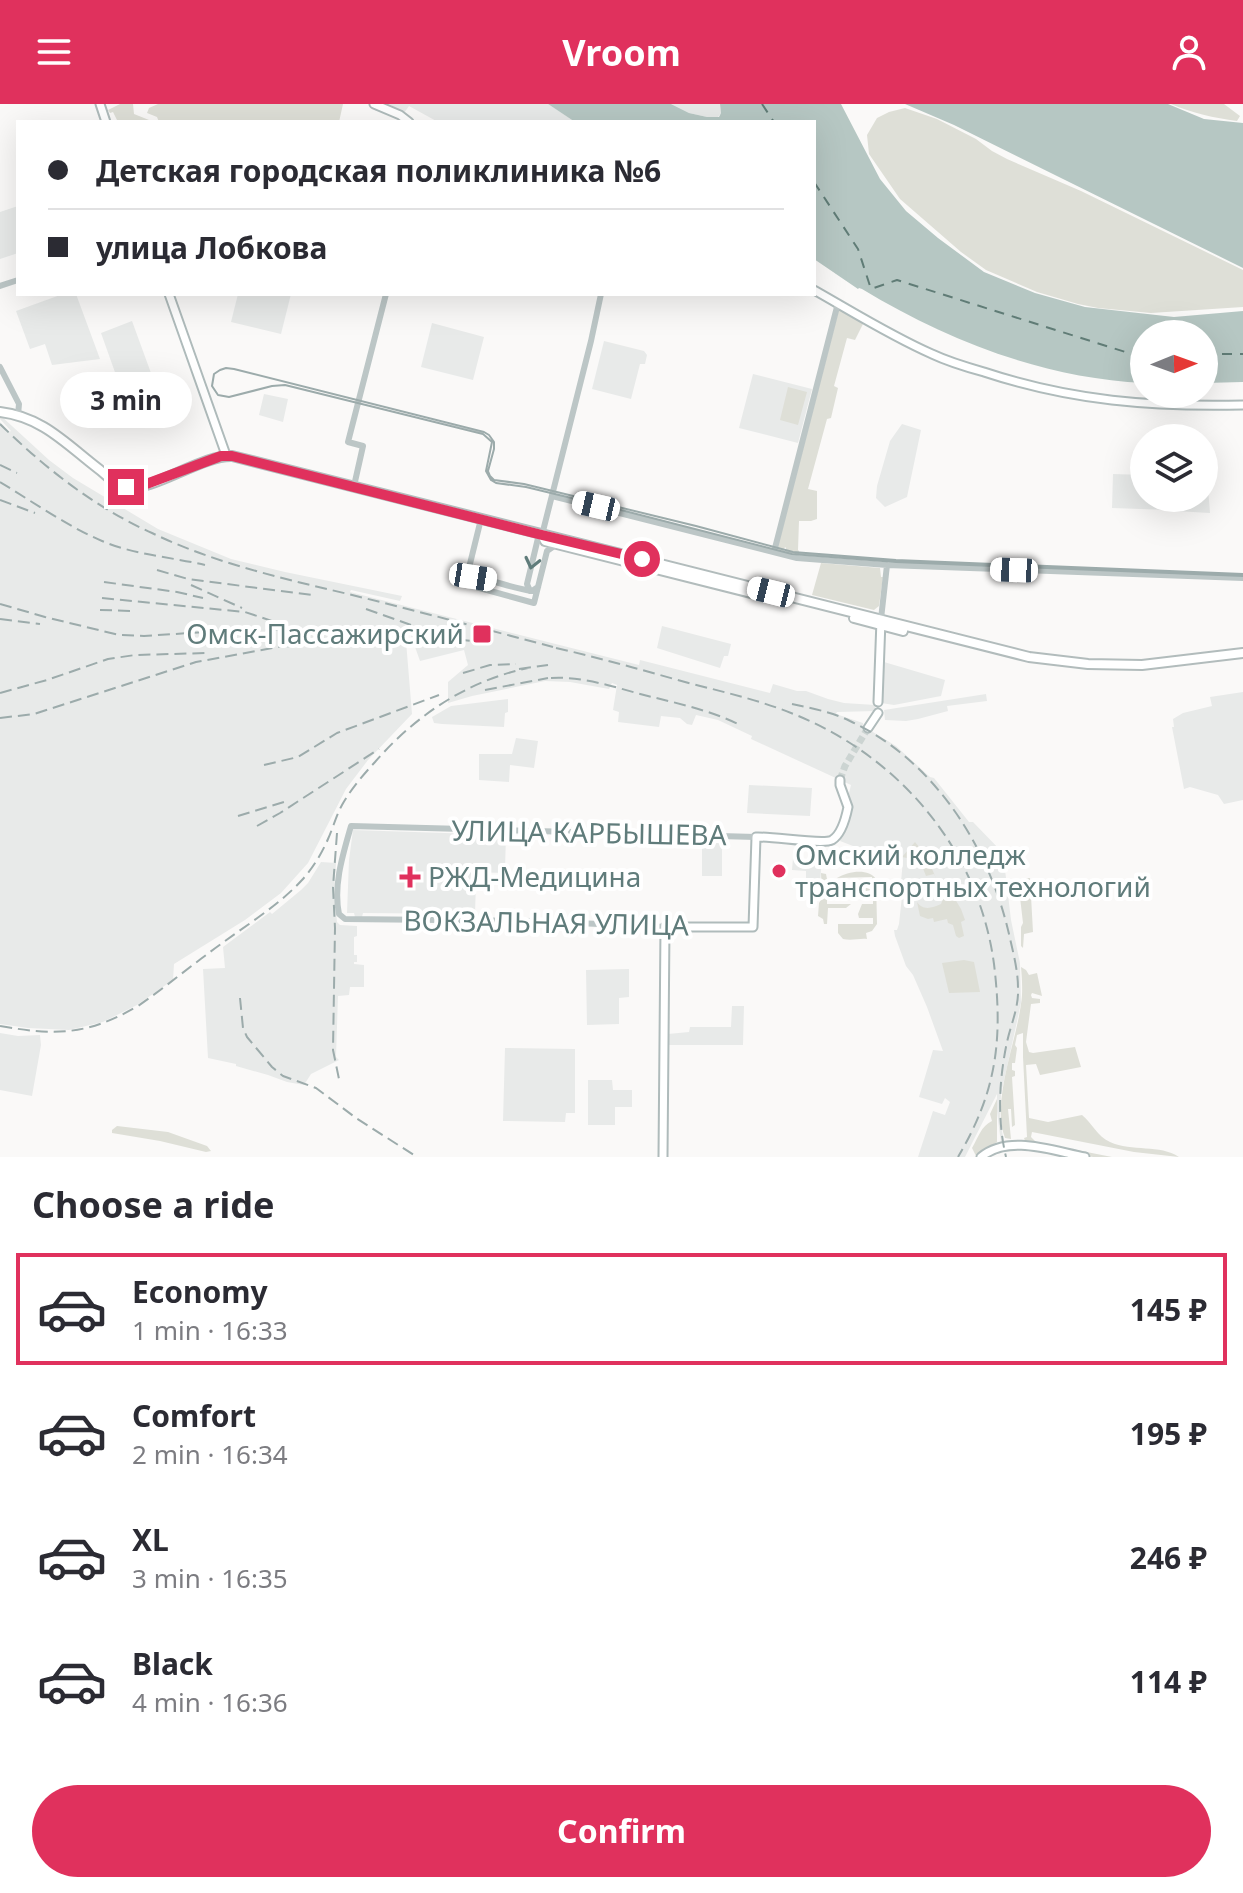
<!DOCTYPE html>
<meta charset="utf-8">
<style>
body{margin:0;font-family:"Noto Sans",sans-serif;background:#f2f2f3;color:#2b2b33;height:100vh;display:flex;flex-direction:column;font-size:30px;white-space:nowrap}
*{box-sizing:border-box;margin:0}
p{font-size:26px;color:#7c7c81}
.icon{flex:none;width:44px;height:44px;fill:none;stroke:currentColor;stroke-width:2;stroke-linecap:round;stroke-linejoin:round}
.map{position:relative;height:1053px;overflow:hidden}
.side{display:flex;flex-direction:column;background:#fff;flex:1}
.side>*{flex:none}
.hud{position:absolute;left:16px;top:16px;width:800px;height:176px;border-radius:0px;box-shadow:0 8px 32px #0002;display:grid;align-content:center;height:176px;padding:0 32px;background:#fff}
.needle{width:52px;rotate:89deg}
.controls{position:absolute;left:1130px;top:216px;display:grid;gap:16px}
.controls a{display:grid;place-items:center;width:88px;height:88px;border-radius:50%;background:#fff;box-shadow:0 8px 32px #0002;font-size:40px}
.end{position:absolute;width:36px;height:36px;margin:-18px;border:10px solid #e0315d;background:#fff;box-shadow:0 0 0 4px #fff}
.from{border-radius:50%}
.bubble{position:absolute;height:56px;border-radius:28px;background:#fff;box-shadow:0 8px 32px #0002;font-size:26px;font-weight:700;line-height:56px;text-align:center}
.car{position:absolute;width:24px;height:48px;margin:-24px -12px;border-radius:10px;box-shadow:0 0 6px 2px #0007;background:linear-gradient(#fff 24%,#345 0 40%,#fff 0 76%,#345 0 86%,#fff 0)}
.hud b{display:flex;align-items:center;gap:28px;height:76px;font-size:30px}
.hud b+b{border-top:2px solid #e1e1e2}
.hud i{width:20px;height:20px;background:#2b2b33}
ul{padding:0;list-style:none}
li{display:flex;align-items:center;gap:24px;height:112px;margin:0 16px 12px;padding:0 16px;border:4px solid transparent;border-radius:0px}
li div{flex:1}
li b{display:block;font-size:30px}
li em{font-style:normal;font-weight:700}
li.current{border-color:#e0315d}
li>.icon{width:72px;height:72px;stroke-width:1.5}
h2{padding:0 32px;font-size:36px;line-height:96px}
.button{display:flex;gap:16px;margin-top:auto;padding:16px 32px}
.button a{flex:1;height:92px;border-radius:48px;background:#e0315d;color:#fff;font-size:32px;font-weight:700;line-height:92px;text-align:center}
header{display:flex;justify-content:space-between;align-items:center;height:104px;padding:0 32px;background:#e0315d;color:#fff;font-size:36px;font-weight:700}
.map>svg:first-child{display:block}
.built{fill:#e8eae9}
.green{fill:#dedfd7}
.water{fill:#b6c7c3}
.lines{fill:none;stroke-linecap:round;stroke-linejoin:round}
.ferry{stroke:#607c76;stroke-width:2;stroke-dasharray:10 8;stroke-linecap:butt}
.secondary-tunnel{stroke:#ccd4d2;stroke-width:7;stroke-dasharray:7 3.5;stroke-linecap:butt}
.secondary-casing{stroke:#afbbbb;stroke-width:11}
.primary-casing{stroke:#b2bcbc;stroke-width:12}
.tertiary{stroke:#bcc6c6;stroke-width:6}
.secondary{stroke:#fff;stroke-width:7}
.primary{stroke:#fff;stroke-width:8}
.tram{stroke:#9cabab;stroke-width:2}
.rail{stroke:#9cabab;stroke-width:2;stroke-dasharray:12 6;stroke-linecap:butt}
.oneway{stroke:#607c7b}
.route{stroke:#e0315d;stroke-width:10}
.poi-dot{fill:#e0315d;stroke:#fff;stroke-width:3}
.labels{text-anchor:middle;stroke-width:8;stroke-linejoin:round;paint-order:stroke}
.poi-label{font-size:28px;fill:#607c7b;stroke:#fff;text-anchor:start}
.street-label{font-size:28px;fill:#607c7b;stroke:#fff}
</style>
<header><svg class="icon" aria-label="menu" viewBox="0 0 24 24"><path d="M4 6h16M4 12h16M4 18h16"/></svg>Vroom<svg class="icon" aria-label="person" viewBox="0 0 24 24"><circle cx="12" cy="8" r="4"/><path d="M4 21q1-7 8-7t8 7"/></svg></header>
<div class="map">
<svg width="1243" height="1053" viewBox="0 0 1243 1053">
<rect width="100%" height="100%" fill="#faf9f8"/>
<!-- built -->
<path class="built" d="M389,0h159l27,18h-137l-29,-16 -5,7z
M671,0h49l1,9 -3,4h-11l-18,-4z
M18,102v47l-18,6v-47z
M63,190h13l24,65 -48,6 -7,-21 -15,5 -14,-38z
M238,190h53l-10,40 -50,-12z
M132,217l19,52 -10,4 7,21 -21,8 -26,-73z
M432,219l52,14 -11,43 -52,-13z
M604,237l40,10 3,4 -2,9h-5l-9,35 -39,-10z
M753,270l59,15 -14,54 -59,-15z
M264,290l24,5 -5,23 -24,-7z
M0,311l49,45 24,18 85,51 73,30 54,13 117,24 -2,5 -49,-11 -1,2 289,73 1,-5 130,33 3,-9 24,7h9l22,8 16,4 31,2 1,6 -39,1 -1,2 27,9v3l33,20 34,31 4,1 35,44h4l30,31 8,67 9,43 1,40 -20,91 -1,25 4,24h-3l-4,-31v-18l-32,63h-47l15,-46 12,4 5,-13 -5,-4 -3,6 -23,-7 14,-47 10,1 -16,-44 -14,-32 -7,-9 -11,-30 -1,-6h3l2,-6 3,-28 -1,-14 2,-22 -8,-6 -42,-8 -13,-5 9,-23 2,-13 -2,-12 2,-8 -100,-46 1,-3 -34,-16 -22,-5 -4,10 -5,-1 -7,-6 -19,-2 -2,11 -41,-5 1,-10 -6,-2 4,-25 -5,-2 -3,6 -39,-7 -25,-1 -73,15 -24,7v-21l20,-17 -4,-15 -44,11 -11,-31 -4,-1 7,85 -44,46 -22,29 -38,74 -27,30 -36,27 -71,44 -1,16 -36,25 -34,17 -34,8 -41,-2 -28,-4v-602l9,10 2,-1 -11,-12z
M902,320l19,6 -14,67 -22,10 -9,-9 1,-12 13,-45z
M1113,370l31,1v23h26v12l-58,-2z
M1204,371h3l3,38 -34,-2 3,-13h25z
M662,522l69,18 -3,12h-4l-4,12 -63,-20z
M884,558l61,18 -4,16 -47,9 -13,-2z
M1243,588v108l-19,4 -6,-9 -28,-8 -6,2 -12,-62h2l-1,-8 10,-6 29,-7 -2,-9z
M986,590l1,7 -40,5 1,5 -30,8 -12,2 -21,-1 -1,-10z
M508,595v13l-3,1 -1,14 -62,-3 -8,-1 -2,-6 19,-11z
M516,634l22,3 -4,27 -24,-3 -1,17 -30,-2v-26h33z
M749,681l63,3 -2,28 -63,-3z
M353,726l153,5 -1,34 -1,4 -32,-1v9l4,1 -1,32 -112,-1 -1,4h-7l-1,-4h-7l2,-53z
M702,737h20v35h-20z
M793,754l24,2 4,8 -1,20 -14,-1v-16l-14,-1z
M321,758l15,1 -2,28 3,31 3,3 17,1v10l-3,1v18h3v7h-3v2l10,1v22h-14l-1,8 -11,1 -2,61 3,3 -28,14 -7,11 -17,-3 -19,-7 -32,-9v-2l-28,-6 -5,-89 22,-1 -2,-21 47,-35 2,2 29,-24 7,-7z
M629,865v28l-10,1v26l-32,1 -1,-55z
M732,902h12l-1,39h-75v-11l21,-2 1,-5h41z
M0,929l18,3 22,-1 1,10 -9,51 -32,-6z
M505,944l70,1v64h-9l-1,9 -62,-1z
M588,976h24l1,10h19v17h-17v18h-27z"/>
<!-- green -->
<path class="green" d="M120,0h13l1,10 20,8h-36l-5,-10 -3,1 -2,-3z
M158,0h185l-4,18h-180l-2,-5 -10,-4 2,-5z
M1171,0h53l16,12 -3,5c-23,-3 -45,-8 -66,-17z
M905,4l32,11 39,20 16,12 15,8 74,32 162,79v37l-92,6 -53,-5 -20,-4 -41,-12 -51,-22 -25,-18 -61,-53 -31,-45 -2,-19 10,-17 12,-6z
M839,205l19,10 5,5 -8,16 -8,-2 -13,48 4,2 -7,30 -4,1 -19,70 9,2v28l-6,2h-12l-1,29 1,1v5l-14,-3 1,-5 -1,-1 -2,5 -6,-2z
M788,283l19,5 -9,33 -18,-5z
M821,459l59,5 1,9h2l-4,29 -5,4 -62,-15z
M915,738l19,23 -2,4 9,20h8l12,20 4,11 -4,2 3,14 -5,2 -3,-2 -3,-11 -5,-2 -1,-4 -13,3 -1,-4 -5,1 -8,-3 -3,-14c6,9 15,6 24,2l2,-5 -11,-19 4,-2 -2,-4 -8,2 -4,-10 8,2 -5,-11 -8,-7 -4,2 -6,6 -5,-1z
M821,769l5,1 2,10h44v-7l-35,1c11,-7 32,-10 39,1l1,45 -5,7 -6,2 1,6c-7,-1 -15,2 -24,0l-5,-6v-9h35v-6h-14l-1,-4 4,-10h11v-6h-17l-5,-8h-16l-3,8 -5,1v5h24l-5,4h-18l-1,16h-3l-1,-5 -5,-3 1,-13 3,-5z
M1027,774h3l3,54 -9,2 -1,14 -2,-2v-19l2,-4 -5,-43z
M964,856l10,2 6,30 -31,1 -7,-30z
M1021,863l5,3 3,5 8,-2 5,23 -10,-3 -1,2 1,3 8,1v4l-9,1 -5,38 3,10 4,1 42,-6 6,20 -41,8 -4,-11 -10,1 3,53 19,4 34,-7c10,8 15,21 28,27 22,10 50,2 69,15l-45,-5 -102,-20 -1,5 5,5 76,15h-19l-67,-14 -2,-5 3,-1 -4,-80v-24l-6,2 -2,10 2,3 -2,15h-3v7l3,1v5l-3,1 3,48 -3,2 -1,-18h-3l3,30 -6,-1c-14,-36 11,-95 16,-134 2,-12 1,-25 0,-37z
M997,995v43l-21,14 -4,-8c6,-10 9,-22 20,-27l-2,-7z
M117,1022l51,6 39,14 4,5 -5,1 -46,-11 -48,-8v-3z"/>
<!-- water -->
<path class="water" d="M548,0h123l18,9 18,4h12l2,-4 -1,-9h121l39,75 26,32 32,27 46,34 51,21 50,14 89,10 69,-6v71l-39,1v-49h-60v49c-101,-5 -196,-42 -282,-94l-3,-1 -1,1 -44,-30v-137h-239z
M905,0h263l36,15 39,4v145l-289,-143z"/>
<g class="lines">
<!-- ferry -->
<path class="ferry" d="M762,0l12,18
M814,78l44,67 13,40 26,-9 238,75h9
M1204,250h39"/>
<!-- secondary-tunnel -->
<path class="secondary-tunnel" d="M840,676l5,-14 23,-38"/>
<!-- secondary casing -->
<g class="secondary-casing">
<path id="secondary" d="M100,0l6,18
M374,0l26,11 9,7
M814,186c39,22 77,46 118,64 17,8 34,13 52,18 88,29 167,35 259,33
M169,190l57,161
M878,598l3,-82
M868,624l10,-15
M663,1053l2,-230h88l3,-90c16,-1 67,8 76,3 10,-6 14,-23 16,-33l-8,-22v-5
M981,1053c28,-23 72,-6 104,0"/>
</g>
<!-- primary casing -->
<g class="primary-casing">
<path id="primary" d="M0,308c43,5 67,33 100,58 7,6 16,15 26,17 26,5 76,-32 106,-31l797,201 59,7 54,1 101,-12
M542,431l3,6 222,56
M854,514l49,13"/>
</g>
<!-- tertiary -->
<path class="tertiary" d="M0,182l18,-6
M0,263l19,37 -1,11
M354,382l9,-40 -15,-4 38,-148
M552,392l245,62 90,7 356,13
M481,415l-16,65 69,19 13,-52 10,-7
M542,431l49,-194 10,-47
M774,448l64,-249
M468,467l5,6c20,3 39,11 59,14l6,-4
M530,487l-3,-7 12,-50
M881,515l6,-54
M665,823l-132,-6 -188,-2 -6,-5c-6,-29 4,-60 12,-88l405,11"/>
<!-- secondary -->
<use href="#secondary" class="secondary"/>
<!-- primary -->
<use href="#primary" class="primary"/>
<!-- tram -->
<path class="tram" d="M1243,470l-347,-14 -103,-8 -97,-26 -172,-42 -30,-4 -4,-4 -2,-5 6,-22v-7l-5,-7 -5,-3 -250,-63 -8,-1 -6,2 -6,4 -2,12 6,9 11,2 43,-11 13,-1 198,49 9,8 -6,29 5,9 5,3 30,4 95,23 171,44 104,8 347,14"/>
<!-- rail -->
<path class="rail" d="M0,320c45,44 94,83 152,109 62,30 129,45 196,61 69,17 137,35 205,53
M0,361l17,8
M0,378c33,20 67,44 102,59 33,14 69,16 103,24
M0,396l35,13
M157,466l31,9 124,16
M104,478l73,10 26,6
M191,481l51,23
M102,494l143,14 39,13
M0,500l45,13 74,18 25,1 76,-5 82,-2
M366,505l45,16
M100,506l33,1
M0,515l40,5
M556,544c44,10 86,22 129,34 38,10 75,18 111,33 105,43 183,136 198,249 9,75 3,127 -36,193
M519,565l29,-4
M463,569l27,-8 26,-1
M551,574c31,-2 63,9 93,17 32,8 66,15 96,30
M485,586l63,-12
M0,589l47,-13 61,-21 27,-4 71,-2
M792,600c19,4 40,8 58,17 84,39 139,126 159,213 4,18 9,36 9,54 1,19 -7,36 -11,54 -8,38 -10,77 -1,115
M0,614l34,-4 162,-52 82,-15 46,-4 50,1 68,-6 31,3
M264,661l34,-8 39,-24 102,-38
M238,712l46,-14
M257,722l23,-13 99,-64
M337,729l-4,54 2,41 -2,122 6,29
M240,894l3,30 4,9 25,30 11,9 33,12 40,30 61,39
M0,922c57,10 88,9 138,-20 29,-20 55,-42 83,-62 27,-20 58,-39 81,-64 11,-12 20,-27 26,-41 5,-11 8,-23 14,-34 9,-16 21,-30 33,-43 41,-47 92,-81 153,-94"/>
</g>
<!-- one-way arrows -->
<defs><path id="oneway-chevron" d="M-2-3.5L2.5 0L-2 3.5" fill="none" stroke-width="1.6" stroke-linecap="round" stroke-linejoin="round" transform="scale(2)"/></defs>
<use class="oneway" href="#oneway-chevron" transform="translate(532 459) rotate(103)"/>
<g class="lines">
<!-- route -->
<path class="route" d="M126,383l15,-1 80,-30h11l310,79 100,24"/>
</g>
<!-- markers -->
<g class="poi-dot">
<rect x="472" y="520" width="20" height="20" rx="4"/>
<circle cx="779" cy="767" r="8"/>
<path d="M406 761h8v8h8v8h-8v8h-8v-8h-8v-8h8z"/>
</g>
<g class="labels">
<!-- poi labels -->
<g class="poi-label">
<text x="464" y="540" text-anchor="end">Омск-Пассажирский</text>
<text x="795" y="761">Омский колледж<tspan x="795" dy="32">транспортных технологий</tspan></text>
<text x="428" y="783">РЖД-Медицина</text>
</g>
<!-- street labels -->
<g class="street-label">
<text transform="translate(589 729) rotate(1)" y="10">УЛИЦА КАРБЫШЕВА</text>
<text transform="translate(546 819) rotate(1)" y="10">ВОКЗАЛЬНАЯ УЛИЦА</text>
</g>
</g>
</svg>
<div class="controls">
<a><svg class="needle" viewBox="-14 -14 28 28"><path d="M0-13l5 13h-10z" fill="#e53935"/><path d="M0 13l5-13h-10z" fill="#7c7c81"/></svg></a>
<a><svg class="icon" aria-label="layers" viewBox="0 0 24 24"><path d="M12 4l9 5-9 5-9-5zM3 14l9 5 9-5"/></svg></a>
</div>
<i class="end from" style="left:642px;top:455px"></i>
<i class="end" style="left:126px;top:383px"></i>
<div class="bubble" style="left:60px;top:268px;width:132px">3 min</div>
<i class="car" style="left:596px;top:402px;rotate:283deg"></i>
<i class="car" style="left:1014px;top:466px;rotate:272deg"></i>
<i class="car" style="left:473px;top:473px;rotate:99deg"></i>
<i class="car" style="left:771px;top:488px;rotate:284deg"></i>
<div class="hud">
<b><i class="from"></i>Детская городская поликлиника №6</b>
<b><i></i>улица Лобкова</b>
</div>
</div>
<section class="side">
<h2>Choose a ride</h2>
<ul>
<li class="current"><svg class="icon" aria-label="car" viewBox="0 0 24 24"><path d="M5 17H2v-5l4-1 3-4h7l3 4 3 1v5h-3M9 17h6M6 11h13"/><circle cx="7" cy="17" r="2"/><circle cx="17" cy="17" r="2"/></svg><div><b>Economy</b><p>1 min · 16:33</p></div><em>145 ₽</em></li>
<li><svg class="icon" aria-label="car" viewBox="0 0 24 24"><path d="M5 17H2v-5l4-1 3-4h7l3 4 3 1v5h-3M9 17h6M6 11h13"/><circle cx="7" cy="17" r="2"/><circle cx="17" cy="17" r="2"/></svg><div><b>Comfort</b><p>2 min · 16:34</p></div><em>195 ₽</em></li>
<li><svg class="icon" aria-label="car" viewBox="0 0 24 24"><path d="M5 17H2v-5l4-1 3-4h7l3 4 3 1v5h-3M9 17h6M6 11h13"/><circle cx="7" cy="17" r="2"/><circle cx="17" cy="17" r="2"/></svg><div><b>XL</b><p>3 min · 16:35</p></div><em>246 ₽</em></li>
<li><svg class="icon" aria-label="car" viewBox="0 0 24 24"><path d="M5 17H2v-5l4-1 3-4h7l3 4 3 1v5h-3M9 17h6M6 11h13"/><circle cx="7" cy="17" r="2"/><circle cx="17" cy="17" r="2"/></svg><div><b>Black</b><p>4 min · 16:36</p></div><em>114 ₽</em></li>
</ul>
<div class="button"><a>Confirm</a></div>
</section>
